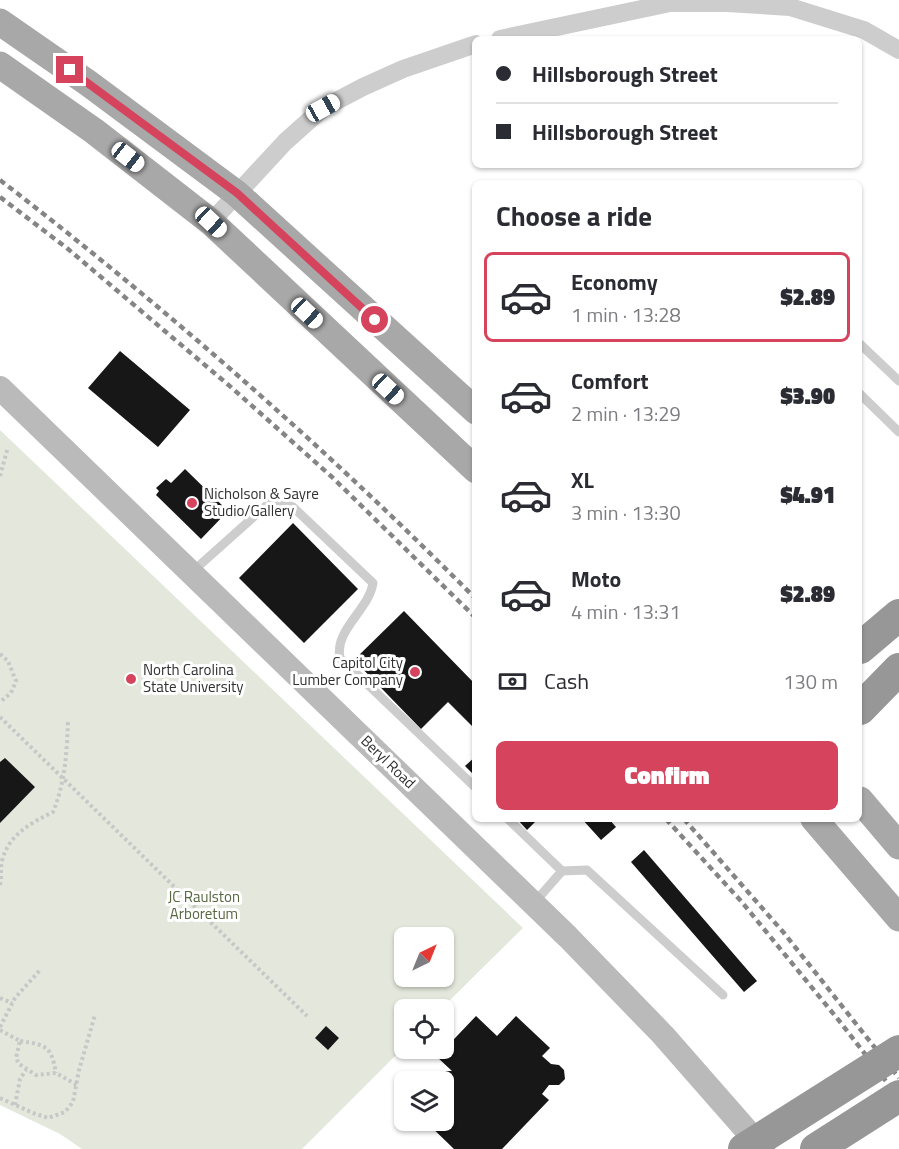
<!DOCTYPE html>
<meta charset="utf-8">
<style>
body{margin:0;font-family:"Titillium Web",sans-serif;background:#f2f2f3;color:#2b2b33;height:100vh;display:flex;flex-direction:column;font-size:22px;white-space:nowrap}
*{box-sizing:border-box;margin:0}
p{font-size:20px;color:#7c7c81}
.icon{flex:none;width:33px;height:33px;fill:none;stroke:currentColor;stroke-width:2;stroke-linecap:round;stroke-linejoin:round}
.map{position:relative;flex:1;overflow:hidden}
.panel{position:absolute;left:472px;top:180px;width:390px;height:642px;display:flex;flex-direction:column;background:#fff;border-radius:9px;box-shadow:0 2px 4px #0004}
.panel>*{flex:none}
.top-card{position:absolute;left:472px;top:36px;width:390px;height:132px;border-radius:9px;box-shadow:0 2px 4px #0004;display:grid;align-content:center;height:132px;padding:0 24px;background:#fff}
.needle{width:39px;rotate:43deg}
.controls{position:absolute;left:394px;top:927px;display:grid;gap:12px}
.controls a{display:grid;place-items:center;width:60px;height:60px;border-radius:9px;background:#fff;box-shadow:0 2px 4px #0004;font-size:30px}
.end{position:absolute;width:27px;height:27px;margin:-14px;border:8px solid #d6435d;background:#fff;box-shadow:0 0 0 3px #fff}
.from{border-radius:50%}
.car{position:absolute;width:18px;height:36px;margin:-18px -9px;border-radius:8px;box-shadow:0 0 4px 2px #0007;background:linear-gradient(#fff 24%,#345 0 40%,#fff 0 76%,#345 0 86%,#fff 0)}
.top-card b{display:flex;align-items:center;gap:21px;height:57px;font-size:22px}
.top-card b+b{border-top:2px solid #e1e1e2}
.top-card i{width:15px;height:15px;background:#2b2b33}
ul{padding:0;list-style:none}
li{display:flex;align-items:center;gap:18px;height:90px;margin:0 12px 9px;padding:0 12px;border:3px solid transparent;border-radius:9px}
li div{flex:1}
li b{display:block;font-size:22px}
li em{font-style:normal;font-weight:800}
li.current{border-color:#d6435d}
li>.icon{width:54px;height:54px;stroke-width:1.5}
h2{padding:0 24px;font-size:27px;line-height:72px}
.pay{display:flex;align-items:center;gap:15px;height:66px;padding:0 24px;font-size:22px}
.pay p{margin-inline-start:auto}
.action{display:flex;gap:12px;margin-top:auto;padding:12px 24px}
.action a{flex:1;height:69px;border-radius:9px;background:#d6435d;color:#fff;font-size:24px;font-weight:800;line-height:69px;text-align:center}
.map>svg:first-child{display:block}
.green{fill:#e4e8dc;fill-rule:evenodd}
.building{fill:#171717}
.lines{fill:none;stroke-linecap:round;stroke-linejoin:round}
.path{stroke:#c7c7c7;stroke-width:4;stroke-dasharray:3 3;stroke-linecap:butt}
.lane{stroke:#cdcdcd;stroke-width:9}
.street{stroke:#cdcdcd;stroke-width:18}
.secondary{stroke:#bababa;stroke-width:24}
.primary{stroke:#a8a8a8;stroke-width:27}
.highway{stroke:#979797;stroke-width:32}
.rail{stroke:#858585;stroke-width:4.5;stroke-dasharray:6 4.5;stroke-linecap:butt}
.highway-bridge{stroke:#979797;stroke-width:32}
.route{stroke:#d6435d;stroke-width:8}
.poi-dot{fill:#d6435d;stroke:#fff;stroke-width:2}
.labels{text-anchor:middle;stroke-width:6;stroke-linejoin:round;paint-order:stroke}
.poi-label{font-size:15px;fill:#303030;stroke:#fff;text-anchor:start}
.street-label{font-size:15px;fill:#303030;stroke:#fff}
.park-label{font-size:15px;fill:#576841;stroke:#fff}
</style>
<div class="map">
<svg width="899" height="1149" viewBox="0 0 899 1149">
<rect width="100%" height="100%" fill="#fff"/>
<!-- green -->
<path class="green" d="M0,430l523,498 -82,81 -36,1v36l-103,103h-220l-22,-15 -60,-29zM405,938h39v38h-39z"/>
<!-- building -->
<path class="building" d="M120,351l70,59 -32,37 -70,-59z
M185,469l43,42 -27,28 -45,-44 3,-4 -3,-3 10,-9 5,4z
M293,523l65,66 -54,54 -65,-65z
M404,611l72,74v45l-28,-28 -27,27 -67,-69z
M476,756v21l-11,-11z
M5,758l30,29 -35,36v-61z
M517,819h21l-11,11z
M582,819h27l7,8 -15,13z
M644,850l113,131 -13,11 -113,-130z
M476,1016l21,20 19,-20 34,32 -8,8 9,8 8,1 5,5 1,9 -6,6h-10l-7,9 7,6 -47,49h-48l-30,-29h20v-32l9,-9h-17v-8h16l-15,-14z
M326,1026l13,12 -11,12 -13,-12z"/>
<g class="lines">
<!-- path -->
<path class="path" d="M0,476l8,-29
M0,654l8,7 8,20 -5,12 -11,9
M0,717l307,299
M0,885c2,-8 0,-16 2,-24 6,-26 29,-38 51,-49 12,-29 14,-60 15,-92
M0,998l12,5
M0,1027l15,-29 25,-28
M0,1030l20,11 -4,17 3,6 17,11 20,-2 21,12
M20,1041c27,4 31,5 36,32
M0,1098l33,15 15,5 17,-6 8,-10 6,-32 16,-55
M15,1105l5,-26 6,-9"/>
<!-- lane -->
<path class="lane" d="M860,344l39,37
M860,394l39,38
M192,572l76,-68 12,-2 13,5 80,76c-4,27 -39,47 -33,75l136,130
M508,819l54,52 -28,32
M562,871l25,-1 136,125"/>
<!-- street -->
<path class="street" d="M500,39l170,-36h57l63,4 74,23 35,20
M211,222l74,-80 38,-34 40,-21 40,-18 73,-25"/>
<!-- secondary -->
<path class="secondary" d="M0,388l568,549 95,98 100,114"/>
<!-- primary -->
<path class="primary" d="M0,22l88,61 148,110 240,218
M0,65l94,66 117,91 265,248
M860,800l39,46
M814,819l85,99"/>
<!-- highway -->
<path class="highway" d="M860,648l39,-33
M860,709l39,-40"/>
<!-- rail -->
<path class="rail" d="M0,180c166,128 328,270 476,419
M0,197l68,52 164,139 100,89 144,141
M666,819l75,82 100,122 58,75
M684,819l100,114 115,145"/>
<!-- highway-bridge -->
<path class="highway-bridge" d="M744,1149l155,-98
M816,1149l83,-53"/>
</g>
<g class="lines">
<!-- route -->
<path class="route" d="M70,70l167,123 138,127"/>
</g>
<!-- markers -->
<g class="poi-dot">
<circle cx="192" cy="503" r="6"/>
<circle cx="415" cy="672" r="6"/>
<circle cx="131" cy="679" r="6"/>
</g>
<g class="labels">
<!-- poi labels -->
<g class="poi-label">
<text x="204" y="499">Nicholson &amp; Sayre<tspan x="204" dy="17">Studio/Gallery</tspan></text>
<text x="403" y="668" text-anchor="end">Capitol City<tspan x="403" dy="17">Lumber Company</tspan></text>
<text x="143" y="675">North Carolina<tspan x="143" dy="17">State University</tspan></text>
</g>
<!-- street labels -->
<g class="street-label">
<text transform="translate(388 762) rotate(44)" y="5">Beryl Road</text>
</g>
<!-- park labels -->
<g class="park-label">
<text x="204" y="902">JC Raulston<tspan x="204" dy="17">Arboretum</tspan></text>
</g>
</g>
</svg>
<div class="controls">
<a><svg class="needle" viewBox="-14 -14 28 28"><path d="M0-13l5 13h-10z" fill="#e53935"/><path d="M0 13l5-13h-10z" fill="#7c7c81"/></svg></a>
<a><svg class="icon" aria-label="locate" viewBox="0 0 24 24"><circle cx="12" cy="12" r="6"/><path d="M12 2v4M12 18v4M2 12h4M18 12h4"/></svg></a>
<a><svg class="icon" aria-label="layers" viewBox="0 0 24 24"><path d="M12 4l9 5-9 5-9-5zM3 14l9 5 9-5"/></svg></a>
</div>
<i class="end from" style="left:375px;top:320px"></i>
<i class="end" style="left:70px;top:70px"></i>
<i class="car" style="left:323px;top:108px;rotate:61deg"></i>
<i class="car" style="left:128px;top:157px;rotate:128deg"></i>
<i class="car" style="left:211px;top:222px;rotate:133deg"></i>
<i class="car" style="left:307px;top:313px;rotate:133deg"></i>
<i class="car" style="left:388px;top:389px;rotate:133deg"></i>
<div class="top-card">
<b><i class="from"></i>Hillsborough Street</b>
<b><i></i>Hillsborough Street</b>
</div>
<section class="panel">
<h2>Choose a ride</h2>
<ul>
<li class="current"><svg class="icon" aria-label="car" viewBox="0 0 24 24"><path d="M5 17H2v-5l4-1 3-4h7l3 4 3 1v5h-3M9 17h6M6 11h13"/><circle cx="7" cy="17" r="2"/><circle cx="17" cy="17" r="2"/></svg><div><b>Economy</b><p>1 min · 13:28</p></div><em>$2.89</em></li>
<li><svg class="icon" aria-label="car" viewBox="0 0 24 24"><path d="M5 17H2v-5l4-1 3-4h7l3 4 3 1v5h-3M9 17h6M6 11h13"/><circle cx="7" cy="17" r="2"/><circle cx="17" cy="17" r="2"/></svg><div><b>Comfort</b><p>2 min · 13:29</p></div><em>$3.90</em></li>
<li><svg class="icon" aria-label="car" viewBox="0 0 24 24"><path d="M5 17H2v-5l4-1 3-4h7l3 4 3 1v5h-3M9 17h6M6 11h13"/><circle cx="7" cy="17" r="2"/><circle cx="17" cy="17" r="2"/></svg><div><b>XL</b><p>3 min · 13:30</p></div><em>$4.91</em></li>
<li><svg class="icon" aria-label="car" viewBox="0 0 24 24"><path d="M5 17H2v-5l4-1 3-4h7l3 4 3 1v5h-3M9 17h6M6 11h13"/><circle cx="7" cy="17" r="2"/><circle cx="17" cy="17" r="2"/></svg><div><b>Moto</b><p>4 min · 13:31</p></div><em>$2.89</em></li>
</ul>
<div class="pay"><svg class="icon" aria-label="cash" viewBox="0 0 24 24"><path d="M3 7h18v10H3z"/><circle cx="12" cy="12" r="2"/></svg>Cash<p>130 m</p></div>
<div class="action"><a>Confirm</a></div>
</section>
</div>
